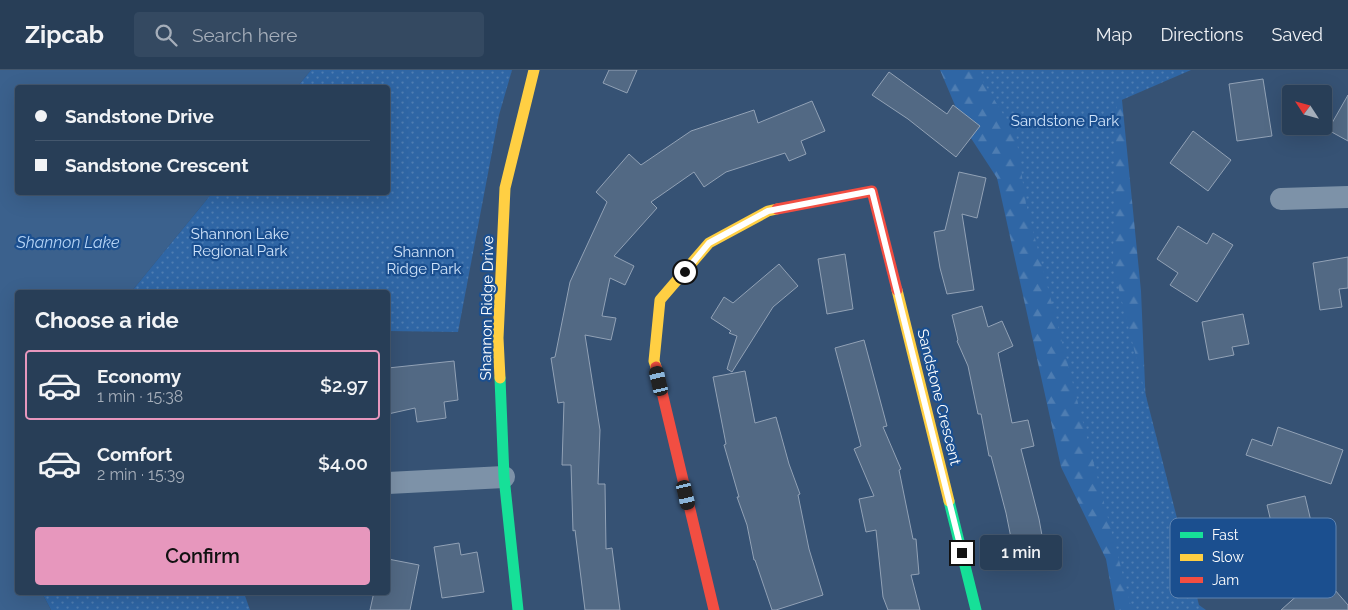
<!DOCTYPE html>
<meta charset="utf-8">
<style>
body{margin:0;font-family:Raleway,sans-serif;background:#344961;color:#f1f3f6;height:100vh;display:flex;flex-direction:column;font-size:19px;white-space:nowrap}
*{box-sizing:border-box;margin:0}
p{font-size:16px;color:#a5aeba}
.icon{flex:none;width:28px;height:28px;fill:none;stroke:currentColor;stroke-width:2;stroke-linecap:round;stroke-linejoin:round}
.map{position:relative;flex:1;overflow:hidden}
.side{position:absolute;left:15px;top:220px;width:375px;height:305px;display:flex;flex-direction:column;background:#283e57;border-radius:5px;box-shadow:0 5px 20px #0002,0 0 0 1px #44576d}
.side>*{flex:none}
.top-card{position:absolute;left:15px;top:15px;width:375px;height:110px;border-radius:5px;box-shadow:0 5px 20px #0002,0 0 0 1px #44576d;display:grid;align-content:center;height:110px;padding:0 20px;background:#283e57}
.needle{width:32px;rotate:306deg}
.fabs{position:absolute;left:1282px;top:15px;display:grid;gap:10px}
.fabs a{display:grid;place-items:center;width:50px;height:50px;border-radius:5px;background:#283e57;box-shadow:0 5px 20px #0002,0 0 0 1px #44576d;font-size:25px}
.end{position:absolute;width:22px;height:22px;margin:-11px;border:6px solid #fff;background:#111;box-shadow:0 0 0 2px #111}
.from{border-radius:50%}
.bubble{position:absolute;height:35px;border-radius:5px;background:#283e57;box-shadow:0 5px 20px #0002,0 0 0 1px #44576d;font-size:16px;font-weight:600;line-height:35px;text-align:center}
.car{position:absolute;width:15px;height:30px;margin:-15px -8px;border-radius:6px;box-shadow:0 0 4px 1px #0007;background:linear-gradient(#222 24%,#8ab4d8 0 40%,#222 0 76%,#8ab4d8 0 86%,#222 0)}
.top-card b{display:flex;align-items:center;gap:18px;height:48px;font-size:19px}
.top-card b+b{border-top:1px solid #44576d}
.top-card i{width:12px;height:12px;background:#f1f3f6}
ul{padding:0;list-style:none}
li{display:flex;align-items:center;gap:15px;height:70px;margin:0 10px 8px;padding:0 10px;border:2px solid transparent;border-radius:5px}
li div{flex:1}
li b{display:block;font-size:19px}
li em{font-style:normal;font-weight:600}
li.selected{border-color:#e797bd}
li>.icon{width:45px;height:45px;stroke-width:1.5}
h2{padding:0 20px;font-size:22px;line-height:60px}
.action{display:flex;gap:10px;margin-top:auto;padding:10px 20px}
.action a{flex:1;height:58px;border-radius:5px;background:#e797bd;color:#111;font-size:20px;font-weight:600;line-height:58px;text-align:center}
header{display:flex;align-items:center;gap:30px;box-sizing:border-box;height:70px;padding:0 25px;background:#283e57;border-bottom:1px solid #44576d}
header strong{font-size:24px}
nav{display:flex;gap:28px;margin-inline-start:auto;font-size:18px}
.search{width:350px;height:45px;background:#344961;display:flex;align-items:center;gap:12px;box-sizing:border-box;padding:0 18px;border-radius:5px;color:#a5aeba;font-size:19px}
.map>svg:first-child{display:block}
.forest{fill:url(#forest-firs)}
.park{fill:url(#park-dots)}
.water{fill:#3b618d}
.building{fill:#526984;stroke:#92a2b6}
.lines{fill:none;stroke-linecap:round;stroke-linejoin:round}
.street{stroke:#7d92a8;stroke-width:22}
.fast{stroke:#16e098;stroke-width:11}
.slow{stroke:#ffcf43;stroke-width:11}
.jam{stroke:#f24e42;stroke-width:11}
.route{stroke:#fff;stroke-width:6}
.labels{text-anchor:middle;stroke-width:4.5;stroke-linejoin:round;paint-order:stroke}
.park-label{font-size:15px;fill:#cfe3fa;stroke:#1b4f8f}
.street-label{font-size:15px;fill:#fff;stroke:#1b4f8f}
.water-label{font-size:16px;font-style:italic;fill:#b5d3f5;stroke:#1b4f8f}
.key{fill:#1b4f8f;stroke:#5f84b1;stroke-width:1}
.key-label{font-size:14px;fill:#fff}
</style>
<header>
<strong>Zipcab</strong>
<div class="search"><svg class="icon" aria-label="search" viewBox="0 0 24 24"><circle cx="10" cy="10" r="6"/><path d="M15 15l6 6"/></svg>Search here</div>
<nav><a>Map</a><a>Directions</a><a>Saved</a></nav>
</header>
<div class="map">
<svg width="1348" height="540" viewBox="0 0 1348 540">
<defs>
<pattern id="forest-firs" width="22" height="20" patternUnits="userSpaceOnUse" patternTransform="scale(1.25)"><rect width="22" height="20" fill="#2f66a5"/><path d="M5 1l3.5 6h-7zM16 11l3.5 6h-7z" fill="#4e7db2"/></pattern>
<pattern id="park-dots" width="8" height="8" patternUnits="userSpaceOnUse" patternTransform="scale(1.25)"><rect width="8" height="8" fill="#2f66a5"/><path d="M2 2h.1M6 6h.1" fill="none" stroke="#4e7db2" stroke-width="1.8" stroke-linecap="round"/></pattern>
</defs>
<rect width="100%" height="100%" fill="#365274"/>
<!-- forest -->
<path class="forest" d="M940,0h179l22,221 10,235 42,84h-78l-9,-51 -45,-92 -64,-289 -32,-49z"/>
<!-- park -->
<path class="park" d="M311,0h201l-13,45 -41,217 -70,-1v-39h-257l81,-99 176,-1v-104l-91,-1z
M976,0h215l-74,32 -4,164 86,339 7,5h-74l-106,-406 -10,-69z
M42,523h202l6,17h-199z"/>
<!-- water -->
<path class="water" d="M0,0h311l-14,17 -279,1v104l194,1 -81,99h-113v300l24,1 9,17h-51z"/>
<!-- building -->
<path class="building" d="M609,0h28l-10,23 -24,-10z
M889,2l58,42 6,-9 27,21 -24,31 -48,-38 -36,-24z
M1263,9l9,57 -35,5 -8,-57z
M1348,25v46l-20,-11z
M812,31l13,30 -24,10 5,13 -17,7 -4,-8 -59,19 -22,15 -10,-15 -43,30 6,6 -43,48 20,10 -9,19 -15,-7 -8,38 14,2 -5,22 -26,-5 15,95 -2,54h7l1,65 6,-1 8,62h-35l-10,-80 -2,1 -2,-66h-9l2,-63 -6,1 -7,-45 4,-1 15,-75 37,-80 -11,-10 33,-38 12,11 50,-34 63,-21 4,13z
M1193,61l38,29 -23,31 -38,-28z
M959,102l27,6 -9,40 -15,-4 12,76 -27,4 -7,-26 -6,-36 11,-2z
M1178,156l29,18 6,-11 20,12 -36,57 -27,-17 8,-12 -21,-14z
M845,184l8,55 -26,5 -9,-55z
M1348,187v31l-9,1 3,18 -22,3 -7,-47z
M779,194l19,22 -25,21 -41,65 -5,-3 10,-33 -8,-3 2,-2 -20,-13 13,-21 9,6z
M982,236l6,21 14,-6 11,25 -15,7 14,70 16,-3 6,26 -13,3 18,70 6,33 -30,6 -9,-45 -15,-57h-2l-8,-42h-3l-10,-48 -11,-25 1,-1 -6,-25z
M1243,244l6,30 -17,3 2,8 -25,5 -7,-38z
M864,270l23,86 -4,1 18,42 -2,1 14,69h3l3,35 -8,1 9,35h-32l-5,-13 -7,-67 -10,2 -7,-33 15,-3 -20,-47 7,-3 -26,-98z
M454,291l4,39 -14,2 2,16 -29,4 -2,-14 -27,6v-46z
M745,301l10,52 21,-6 13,47 11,30 -2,1 11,54 14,46 -47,15h-4l-17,-50h-1l-7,-35 -10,-28h2l-15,-52 2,-1 -13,-67z
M1278,357l65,23 -12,34 -85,-29 6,-16 20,7z
M1305,426l13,55 -38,9 -13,-55z
M459,473l2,12 16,-3 7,40 -42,6 -8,-51z
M388,489l31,6 -9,45h-40l4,-18h14z
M1321,504l27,31v5h-67z"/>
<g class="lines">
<!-- street -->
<path class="street" d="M1281,129l67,-2
M388,413l116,-6"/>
<!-- fast -->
<path class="fast" d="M500,308l4,99 14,133
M949,431l27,109"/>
<!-- slow -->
<path class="slow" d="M897,220l52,211
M656,297l-2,-6 6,-61 49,-57 59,-32 9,-2
M500,308l-2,-40 7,-150 29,-118"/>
<!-- jam -->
<path class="jam" d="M777,139l95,-18 25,99
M656,297l58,243"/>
</g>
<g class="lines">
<!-- route -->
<path class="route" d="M685,202l24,-29 59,-32 104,-20 90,362"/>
</g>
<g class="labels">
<!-- park labels -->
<g class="park-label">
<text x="1065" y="56">Sandstone Park</text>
<text x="240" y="169">Shannon Lake<tspan x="240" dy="17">Regional Park</tspan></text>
<text x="424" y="187">Shannon<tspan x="424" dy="17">Ridge Park</tspan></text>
</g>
<!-- street labels -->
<g class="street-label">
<text transform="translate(487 238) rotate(-89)" y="5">Shannon Ridge Drive</text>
<text transform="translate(939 327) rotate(76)" y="5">Sandstone Crescent</text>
</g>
<!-- water labels -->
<g class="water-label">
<text x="68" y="178">Shannon Lake</text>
</g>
</g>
<!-- legend -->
<rect x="1170" y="448" width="166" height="80" rx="8" class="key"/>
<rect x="1180" y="462" width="23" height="6" fill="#16e098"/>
<rect x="1180" y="484" width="23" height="7" fill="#ffcf43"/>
<rect x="1180" y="507" width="23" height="6" fill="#f24e42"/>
<g class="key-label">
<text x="1212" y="470">Fast</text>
<text x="1212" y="492">Slow</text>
<text x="1212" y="515">Jam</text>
</g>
</svg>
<div class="fabs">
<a><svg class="needle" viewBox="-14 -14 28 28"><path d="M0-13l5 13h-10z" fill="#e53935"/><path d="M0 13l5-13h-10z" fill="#a5aeba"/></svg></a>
</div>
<i class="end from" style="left:685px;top:202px"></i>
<i class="end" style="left:962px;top:483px"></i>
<div class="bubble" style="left:980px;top:465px;width:82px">1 min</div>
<i class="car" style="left:659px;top:311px;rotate:347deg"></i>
<i class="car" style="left:686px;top:425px;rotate:167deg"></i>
<div class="top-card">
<b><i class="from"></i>Sandstone Drive</b>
<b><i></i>Sandstone Crescent</b>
</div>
<section class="side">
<h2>Choose a ride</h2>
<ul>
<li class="selected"><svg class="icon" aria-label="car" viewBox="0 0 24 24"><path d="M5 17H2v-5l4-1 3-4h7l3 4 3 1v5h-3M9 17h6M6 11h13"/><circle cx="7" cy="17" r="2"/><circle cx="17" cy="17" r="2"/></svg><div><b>Economy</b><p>1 min · 15:38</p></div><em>$2.97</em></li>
<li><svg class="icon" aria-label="car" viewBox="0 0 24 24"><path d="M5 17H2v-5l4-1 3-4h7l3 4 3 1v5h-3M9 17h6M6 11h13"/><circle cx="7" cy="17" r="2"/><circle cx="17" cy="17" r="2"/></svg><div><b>Comfort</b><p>2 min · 15:39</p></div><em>$4.00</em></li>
</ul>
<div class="action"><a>Confirm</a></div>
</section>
</div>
